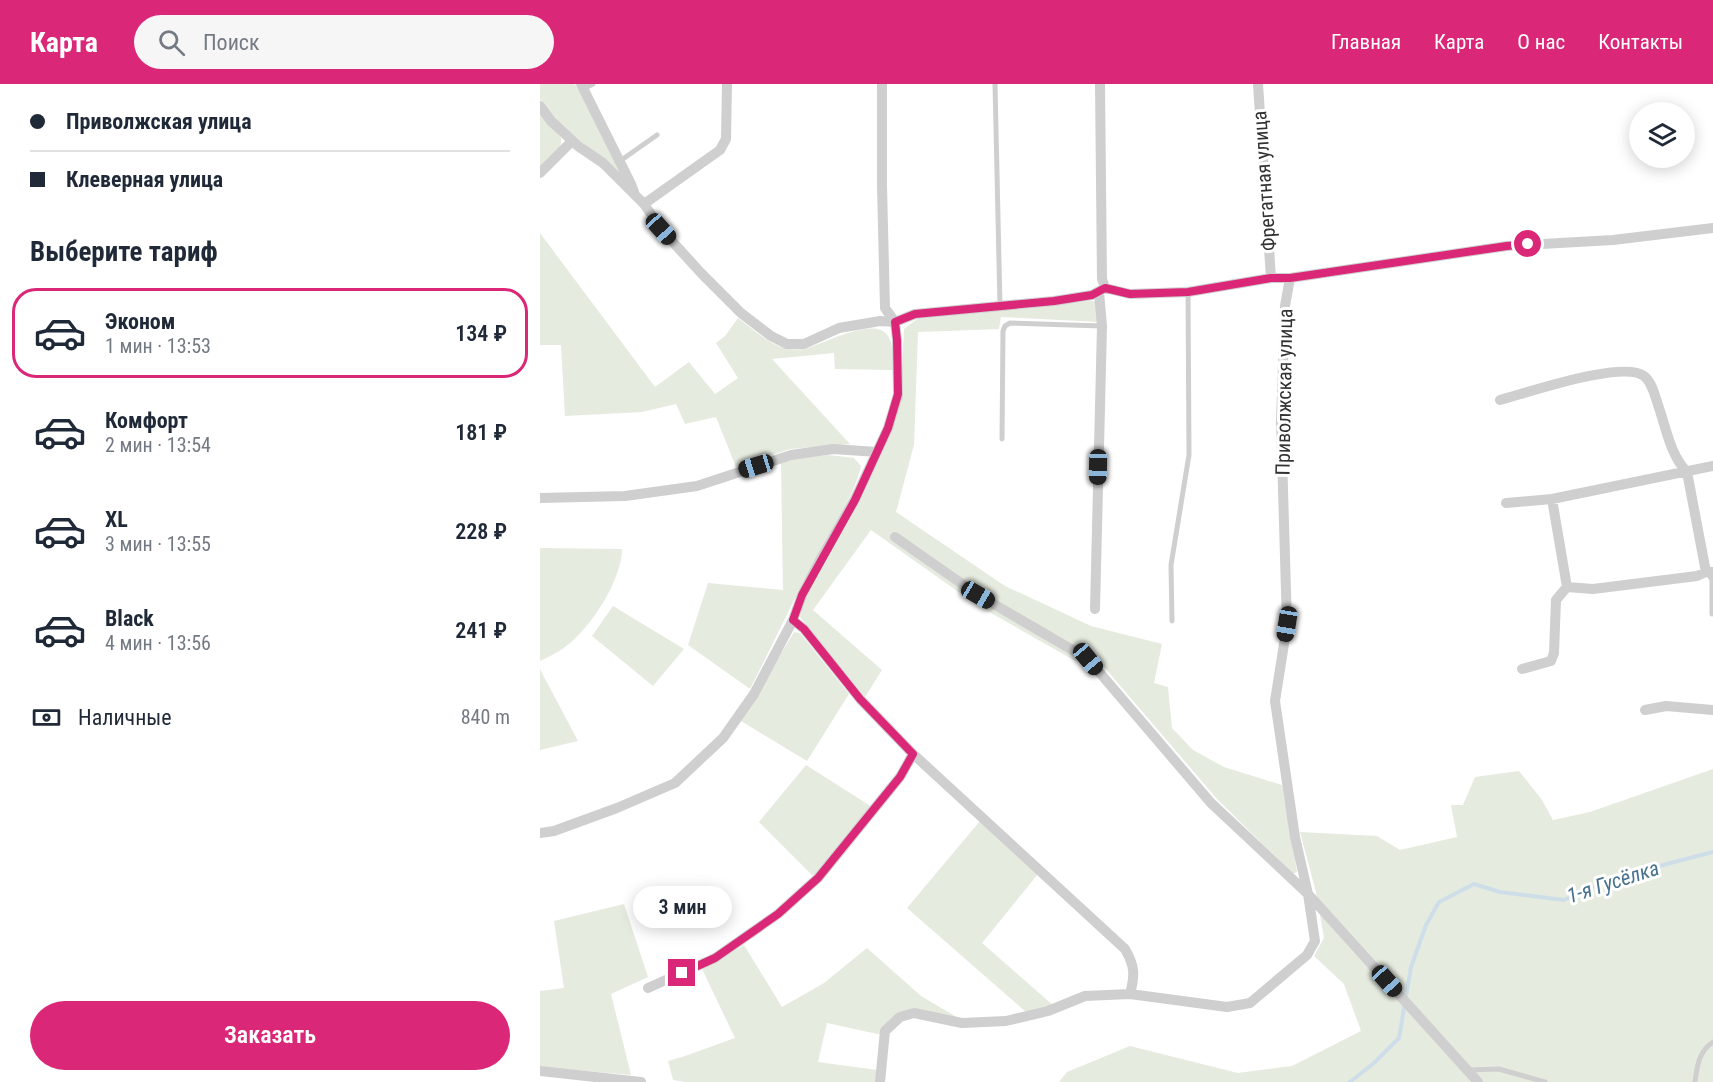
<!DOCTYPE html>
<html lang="ru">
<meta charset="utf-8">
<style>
body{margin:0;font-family:"Roboto Condensed",sans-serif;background:#f6f6f7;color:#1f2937;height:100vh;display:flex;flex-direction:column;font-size:22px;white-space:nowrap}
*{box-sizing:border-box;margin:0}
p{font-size:20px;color:#747a83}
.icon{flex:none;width:33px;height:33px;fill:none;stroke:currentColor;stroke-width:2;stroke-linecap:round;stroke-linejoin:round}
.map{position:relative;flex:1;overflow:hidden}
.panel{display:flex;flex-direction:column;background:#fff;width:540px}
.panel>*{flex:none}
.banner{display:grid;align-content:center;height:132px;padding:0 30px;background:#fff}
.tools{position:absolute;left:1089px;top:18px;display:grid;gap:12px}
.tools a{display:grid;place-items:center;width:66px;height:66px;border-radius:50%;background:#fff;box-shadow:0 3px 15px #0003;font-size:30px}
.end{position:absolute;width:27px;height:27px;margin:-14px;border:8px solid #db2777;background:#fff;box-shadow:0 0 0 3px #fff}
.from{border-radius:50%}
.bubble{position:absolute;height:42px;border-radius:21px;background:#fff;box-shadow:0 3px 15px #0003;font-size:20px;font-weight:600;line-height:42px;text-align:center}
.car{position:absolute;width:18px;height:36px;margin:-18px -9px;border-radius:8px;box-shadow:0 0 4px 2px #0007;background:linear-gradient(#222 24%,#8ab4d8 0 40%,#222 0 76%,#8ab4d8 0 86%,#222 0)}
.banner b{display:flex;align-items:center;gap:21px;height:57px;font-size:22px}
.banner b+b{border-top:2px solid #e0e1e3}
.banner i{width:15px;height:15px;background:#1f2937}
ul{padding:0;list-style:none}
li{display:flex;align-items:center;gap:18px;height:90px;margin:0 12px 9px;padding:0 18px;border:3px solid transparent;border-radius:24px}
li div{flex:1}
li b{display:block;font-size:22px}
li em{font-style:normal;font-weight:600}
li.on{border-color:#db2777}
li>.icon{width:54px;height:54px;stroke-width:1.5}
h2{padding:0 30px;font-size:27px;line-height:72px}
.pay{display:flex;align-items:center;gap:15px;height:66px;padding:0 30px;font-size:22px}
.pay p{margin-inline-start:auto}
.action{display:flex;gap:12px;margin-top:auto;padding:12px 30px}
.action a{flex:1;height:69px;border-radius:36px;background:#db2777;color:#fff;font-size:24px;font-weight:600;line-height:69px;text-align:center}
header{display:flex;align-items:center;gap:36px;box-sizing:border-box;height:84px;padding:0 30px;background:#db2777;color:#fff}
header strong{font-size:28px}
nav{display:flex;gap:33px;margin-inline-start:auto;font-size:21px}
.search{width:420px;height:54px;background:#f6f6f7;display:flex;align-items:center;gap:15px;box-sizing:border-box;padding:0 21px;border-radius:33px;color:#747a83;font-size:22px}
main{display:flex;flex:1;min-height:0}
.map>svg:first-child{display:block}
.green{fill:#e5ebdf}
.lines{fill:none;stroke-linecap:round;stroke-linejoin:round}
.stream{stroke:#cedee9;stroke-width:4}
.lane{stroke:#cfcfcf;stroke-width:5}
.street{stroke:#cfcfcf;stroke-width:10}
.route{stroke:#db2777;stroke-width:8}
.labels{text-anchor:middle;stroke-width:6;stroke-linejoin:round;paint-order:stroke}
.street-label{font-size:20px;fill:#323232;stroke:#fff}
.water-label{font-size:21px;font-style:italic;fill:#46718f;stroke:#fff}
</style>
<header>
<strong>Карта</strong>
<div class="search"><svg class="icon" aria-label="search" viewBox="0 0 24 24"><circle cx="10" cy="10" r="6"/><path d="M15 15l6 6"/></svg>Поиск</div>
<nav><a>Главная</a><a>Карта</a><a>О нас</a><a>Контакты</a></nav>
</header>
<main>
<section class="panel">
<div class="banner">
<b><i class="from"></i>Приволжская улица</b>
<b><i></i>Клеверная улица</b>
</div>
<h2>Выберите тариф</h2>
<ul>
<li class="on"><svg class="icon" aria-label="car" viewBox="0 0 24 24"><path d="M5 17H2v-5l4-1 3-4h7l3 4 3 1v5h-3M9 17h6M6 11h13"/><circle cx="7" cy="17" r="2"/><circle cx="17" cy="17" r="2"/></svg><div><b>Эконом</b><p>1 мин · 13:53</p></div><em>134 ₽</em></li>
<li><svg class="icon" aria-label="car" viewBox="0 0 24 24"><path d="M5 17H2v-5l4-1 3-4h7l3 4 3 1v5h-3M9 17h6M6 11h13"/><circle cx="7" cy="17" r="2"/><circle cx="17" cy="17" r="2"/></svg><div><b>Комфорт</b><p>2 мин · 13:54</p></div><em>181 ₽</em></li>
<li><svg class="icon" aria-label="car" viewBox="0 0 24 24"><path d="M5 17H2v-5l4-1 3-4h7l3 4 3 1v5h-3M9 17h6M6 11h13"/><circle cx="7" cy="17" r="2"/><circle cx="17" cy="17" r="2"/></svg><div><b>XL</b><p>3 мин · 13:55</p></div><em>228 ₽</em></li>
<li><svg class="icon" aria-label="car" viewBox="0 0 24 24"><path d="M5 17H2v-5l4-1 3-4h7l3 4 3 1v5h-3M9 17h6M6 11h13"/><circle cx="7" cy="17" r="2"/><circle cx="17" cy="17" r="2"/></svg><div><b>Black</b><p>4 мин · 13:56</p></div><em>241 ₽</em></li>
</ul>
<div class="pay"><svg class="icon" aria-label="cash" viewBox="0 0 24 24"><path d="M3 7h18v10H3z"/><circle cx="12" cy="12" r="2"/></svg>Наличные<p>840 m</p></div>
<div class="action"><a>Заказать</a></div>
</section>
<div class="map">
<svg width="1173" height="998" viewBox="0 0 1173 998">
<rect width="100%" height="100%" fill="#fff"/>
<!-- green -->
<path class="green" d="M0,0h35l34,63 14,29 -70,-57 -13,-20z
M0,29l21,25c2,13 -13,21 -21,29z
M0,149l115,154 34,-25 26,32 23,-16 -22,-35 9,-7 13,-18c15,11 33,29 52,31 6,0 13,1 18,-1 18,-5 70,-34 81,-10 5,9 3,23 4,32l-58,-1 -1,-16 -62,6 78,85 -60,5 -54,18 -20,-50 -31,7 -9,-20 -34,8 -77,4 -4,-71h-21z
M550,217h6l3,21 -98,-5 -2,12 -81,3 -4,113 -18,67 109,74 86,40 71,18 -8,39 14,4 4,41 21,22 31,17 58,18 15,87 -4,2 -76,-75 -124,-145 -7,-6 -9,14 -100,-57 -106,-75 -58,80 69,60 -17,27 -65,-80 4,-20 97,-204 3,-64 13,-10z
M289,371l25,3 7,8c-8,34 -31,64 -47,95 -22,42 -42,85 -64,128l-62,-44 20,-62 75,7 -2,-127 15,-5z
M0,464l82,1c0,31 -32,80 -57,98 -8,6 -17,10 -25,14z
M73,522l71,43 -31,37 -61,-50z
M254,548l6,1 49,61 -42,67 -66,-40z
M0,585l2,4 36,68 -38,9z
M266,681l66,42 -59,69 -54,-54z
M1173,685v313h-654l8,-10 63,-26 108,27 54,-7 69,-35 -17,-47 -30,-28 10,-18 -8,-46 -16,-60 77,4 23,14 57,-13 -6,-32h12l12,-28 44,-6 23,29 11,20 37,-8z
M440,737l58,53 -56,69 72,63 -28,6 -119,-104z
M84,820l24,73 -37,17 20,81 -91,-8v-76l24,-3 -10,-67z
M204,861l38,62 42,-24 43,-35 54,48 39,23 -47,-11 -31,27 -55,-12 -9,39 59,8 -1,12h-190l-13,-2 -5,-19 17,-5 50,-18 -33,-69z"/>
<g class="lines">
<!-- stream -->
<path class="stream" d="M810,998l24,-19 25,-25 12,-71 15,-42 13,-23 35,-18 26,8 64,8 40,-18 32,-10 77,-20"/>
<!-- lane -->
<path class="lane" d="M455,0l5,222
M43,5l10,-5
M80,77l37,-26
M462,355l1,-108 2,-5 5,-3 92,3
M1167,488l5,8v34
M632,537l-1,-56 18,-110 -1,-163
M929,986l30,-1 46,13
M1155,998c2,-16 4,-31 18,-40"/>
<!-- street -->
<path class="street" d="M41,0l50,100 3,8
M560,0l2,195 3,9
M718,0l13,194
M0,22l11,15 27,25 25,17 41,41 17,25 40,44 40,40 30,23 16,8h17l35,-16 41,-7 15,1 20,-8 139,-13 38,-6 13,-7 25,6 58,-2 83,-14h19
M0,89l32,-32
M104,120l76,-54 6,-11 1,-55
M960,316c27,-7 122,-40 144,-24 8,6 11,20 14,29 8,22 12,50 29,67
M1147,388l19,100
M0,414l85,-2 72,-10 94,-31 42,-6 44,3
M966,419l46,-4 161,-33
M355,453l83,58 110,64 123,144 97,91 170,188
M1027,503l26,2 104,-13 9,-4h7
M555,525l7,-283 -3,-34
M253,536l11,9 56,70 53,55 212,195c10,17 10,26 5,45
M982,585l29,-8 3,-8 2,-53 11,-13 -15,-88
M1105,626l21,-4 47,4
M0,749l14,-2 63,-23 58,-25 48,-45 31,-44 39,-74 9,-25 18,-35 35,-61 33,-71 10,-33 -1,-55 -2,-18 -10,-14 -3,-122v-102
M108,904l67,-30 63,-44 40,-36 82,-101 13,-23
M0,987l101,11
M340,998l5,-51 15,-14 14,-4 48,10 44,-2 42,-10 37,-15 45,-2 97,13 23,-4 57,-48 8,-14 -7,-47 -13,-57 -20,-136 12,-76 -6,-204 4,-115 5,-28 217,-32 106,-6 100,-12"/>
</g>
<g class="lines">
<!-- route -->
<path class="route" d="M142,889l33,-15 63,-44 40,-36 82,-101 13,-23 -53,-55 -56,-70 -11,-9 9,-25 53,-95 33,-72 10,-34 -1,-54 -2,-18 20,-8 139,-13 38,-6 13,-7 25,6 58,-2 83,-14h19l217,-32 21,-2"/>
</g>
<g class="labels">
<!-- street labels -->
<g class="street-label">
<text transform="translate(724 97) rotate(-94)" y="7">Фрегатная улица</text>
<text transform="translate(744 308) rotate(-89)" y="7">Приволжская улица</text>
</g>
<!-- water labels -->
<g class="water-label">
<text transform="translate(1073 798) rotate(-18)" y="7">1-я Гусёлка</text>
</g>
</g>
</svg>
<div class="tools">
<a><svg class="icon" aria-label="layers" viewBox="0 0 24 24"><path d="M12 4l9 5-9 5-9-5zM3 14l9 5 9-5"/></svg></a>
</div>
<i class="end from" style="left:988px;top:160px"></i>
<i class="end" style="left:142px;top:889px"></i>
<div class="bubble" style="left:93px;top:802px;width:99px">3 мин</div>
<i class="car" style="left:121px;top:145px;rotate:138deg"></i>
<i class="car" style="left:216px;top:382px;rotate:253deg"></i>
<i class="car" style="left:558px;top:383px;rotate:181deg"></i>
<i class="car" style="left:438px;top:511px;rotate:120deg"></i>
<i class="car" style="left:747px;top:540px;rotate:189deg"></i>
<i class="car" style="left:548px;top:575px;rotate:140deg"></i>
<i class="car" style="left:847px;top:897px;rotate:138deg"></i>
</div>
</main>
